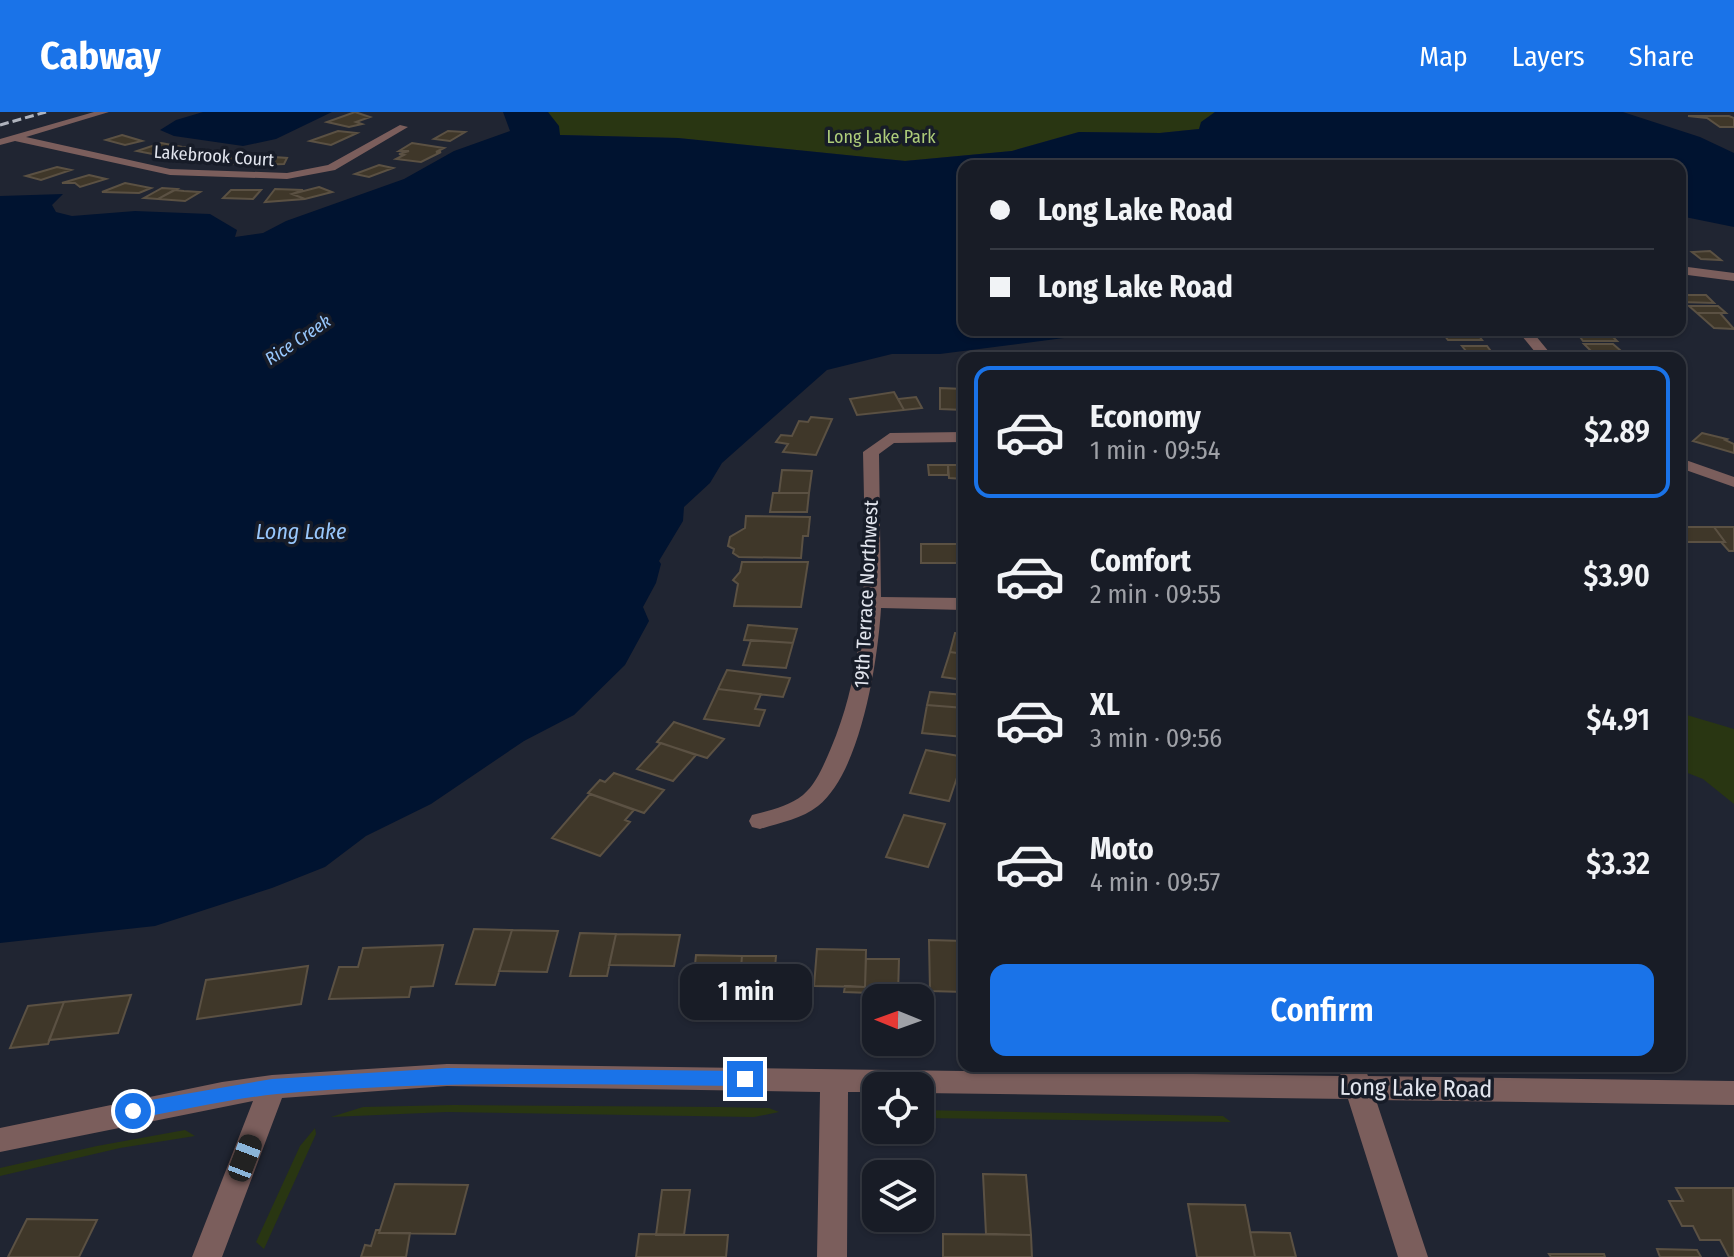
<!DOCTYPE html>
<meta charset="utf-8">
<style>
body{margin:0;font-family:"Fira Sans Condensed",sans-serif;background:#252932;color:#f1f3f6;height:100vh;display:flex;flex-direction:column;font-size:30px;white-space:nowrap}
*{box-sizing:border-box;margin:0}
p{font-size:26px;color:#9fa1a7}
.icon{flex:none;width:44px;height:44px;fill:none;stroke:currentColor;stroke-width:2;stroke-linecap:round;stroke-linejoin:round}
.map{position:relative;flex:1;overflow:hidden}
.details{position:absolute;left:958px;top:240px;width:728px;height:720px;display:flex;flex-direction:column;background:#181c26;border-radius:16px;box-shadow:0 2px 6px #0004,0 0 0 2px #363a43}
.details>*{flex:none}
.top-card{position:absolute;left:958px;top:48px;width:728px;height:176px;border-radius:16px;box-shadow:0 2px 6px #0004,0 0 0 2px #363a43;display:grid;align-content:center;height:176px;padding:0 32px;background:#181c26}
.needle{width:52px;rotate:271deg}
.fabs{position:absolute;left:862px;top:872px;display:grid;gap:16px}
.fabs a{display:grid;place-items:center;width:72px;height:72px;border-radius:16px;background:#181c26;box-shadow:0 2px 6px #0004,0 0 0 2px #363a43;font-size:40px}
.end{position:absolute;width:36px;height:36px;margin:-18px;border:10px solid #1a73e8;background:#fff;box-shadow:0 0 0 4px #fff}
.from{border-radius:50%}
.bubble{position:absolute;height:56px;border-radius:16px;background:#181c26;box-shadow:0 2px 6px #0004,0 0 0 2px #363a43;font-size:26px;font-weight:600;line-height:56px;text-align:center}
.car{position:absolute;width:24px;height:48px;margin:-24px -12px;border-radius:10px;box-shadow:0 0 6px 2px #0007;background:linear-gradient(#222 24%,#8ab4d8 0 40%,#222 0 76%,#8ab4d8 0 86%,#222 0)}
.top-card b{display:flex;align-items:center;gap:28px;height:76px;font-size:30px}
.top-card b+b{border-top:2px solid #363a43}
.top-card i{width:20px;height:20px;background:#f1f3f6}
ul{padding:14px 0 0;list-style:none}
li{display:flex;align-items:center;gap:24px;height:132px;margin:0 16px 12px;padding:0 16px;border:4px solid transparent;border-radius:16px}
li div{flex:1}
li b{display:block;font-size:30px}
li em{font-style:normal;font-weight:600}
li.current{border-color:#1a73e8}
li>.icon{width:72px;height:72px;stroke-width:1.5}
.primary-button{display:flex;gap:16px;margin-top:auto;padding:16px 32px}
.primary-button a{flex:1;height:92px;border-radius:16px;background:#1a73e8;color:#fff;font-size:32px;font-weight:600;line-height:92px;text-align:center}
header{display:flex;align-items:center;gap:48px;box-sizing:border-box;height:112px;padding:0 40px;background:#1a73e8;color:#fff}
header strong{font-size:38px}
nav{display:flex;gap:44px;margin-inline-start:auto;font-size:28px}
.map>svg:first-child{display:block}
.green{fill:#293612}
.water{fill:#001330}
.building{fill:#3f3729;stroke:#5b5143;stroke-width:2}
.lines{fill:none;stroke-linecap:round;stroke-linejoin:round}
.minor{fill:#7b5e5c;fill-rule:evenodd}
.rail{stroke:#afb3bd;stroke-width:3;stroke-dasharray:9 4;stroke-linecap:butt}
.route{fill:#1a73e8}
.labels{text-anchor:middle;stroke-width:7;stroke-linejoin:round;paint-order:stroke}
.far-park-label{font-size:18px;fill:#aecd7a;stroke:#171c28}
.far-street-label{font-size:18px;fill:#e2e5ee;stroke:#171c28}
.far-water-label{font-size:18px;font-style:italic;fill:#98c7fc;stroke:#171c28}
.street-label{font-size:20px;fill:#e2e5ee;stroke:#171c28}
.water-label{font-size:22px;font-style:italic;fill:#98c7fc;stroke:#171c28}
.near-street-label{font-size:24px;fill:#e2e5ee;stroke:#171c28}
</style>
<header>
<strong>Cabway</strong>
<nav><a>Map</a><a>Layers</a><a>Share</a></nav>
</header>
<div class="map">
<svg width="1734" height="1145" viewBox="0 0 1734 1145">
<rect width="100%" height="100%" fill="#202532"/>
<!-- green -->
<path class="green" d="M548,0h667l-13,10 -3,7 -39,4 -81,-1 -67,19 -107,10 -227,-23 -118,-3z
M1680,601l54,16v75l-31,-25 -23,-9z
M454,993l266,2 49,1 10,4 -25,5 -307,-5 -116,5 32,-10z
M920,998l303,6 8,6 -311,-4z
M315,1016l1,6 -52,115 -8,-7 44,-96z
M185,1018l10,6 -75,12 -120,28v-8l97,-22z"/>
<!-- water -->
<path class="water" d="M203,0h129l-56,27 -33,7 -69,-10 -14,-6 16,-10z
M503,0h45l11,14 1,9 118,3 227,23 107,-10 67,-19 81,1 39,-4 2,-7 14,-10h408l77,25 34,16v74l-54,-11v-50h-716v164h161l-185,24h-48l-65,16 -105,93 -12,20 -26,24 -1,14 -24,40 2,3 -5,19 -13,24 6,14 -24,44 -51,50 -50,26 -93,63 -65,32 -41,31 -53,21 -117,38 -155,17v-747l63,-2 -11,11 4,7 16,4 63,-5 75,3 27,16 -2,7 28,-4 23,-12 118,-42 50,-28 56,-20z"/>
<!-- building -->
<path class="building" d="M355,0l15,5 -14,5 6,2 -13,3 -22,-5z
M1688,4h41l5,2v9h-14l-13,-9z
M338,19l19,2 -26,12 -21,-4z
M448,19l17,1 -15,9 -16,-2z
M122,23l20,6 -17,4 -19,-5z
M161,31l22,4 -22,8 2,1 -26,-5z
M412,31l32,5 -8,4h5l-20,10 -25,-3 8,-4 -5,-1 10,-3h-10z
M203,40l16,3 -21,8 -16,-3z
M217,43l5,1 23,-1 -6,9 -38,-3z
M257,45h17l13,1 -3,6 -32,1z
M379,53l14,3 -24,9 -14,-3z
M57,55l14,3 -30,10 -15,-4z
M89,63l17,4 -26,8 -5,-4h-13z
M125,71l26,5 -12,5 -37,-1z
M319,75l13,5 -27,7 -13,-5z
M162,76l15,1 -19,10 -14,-1z
M275,77l28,1 -11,4 13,5 -40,3z
M174,78l10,1 16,1 -15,9 -27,-2z
M231,78h30l-8,9 -30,-1z
M1710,139l11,9 -20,-1 -9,-7z
M1680,176l8,7h18l8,8 -34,-1z
M1689,194h29l8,7h-29z
M1697,201h23l14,16 -20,-1z
M1442,220h34l6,8h-34z
M1578,222l33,1 6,6h-34z
M1584,232h29l16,14h-31z
M1462,234h25l9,12 -35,-3 -3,-4h8z
M940,276l24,1v21l-24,-1z
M894,280l10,18 -47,5 -7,-16z
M916,285l6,11 -18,2 -6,-11z
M811,305l21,2 -16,36 -33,-3 5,-8 -12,-2 5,-7 11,1 7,-15 9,1z
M1702,321l25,6 -2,1 9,4v9l-41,-12z
M928,353h20v10h-19z
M948,353h16v14l-15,-1z
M782,358l30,1 -3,22h-30z
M773,381h36l-2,19h-37z
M746,404l64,1 -2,19h-5l-2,22 -62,-1 -6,-4 1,-4 -6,-3 2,-9 15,-9z
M1680,415h34l11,15h-45z
M1714,415h20v24h-5l-8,-9h4z
M921,432h43v19h-43z
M742,450h66l-7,45 -67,-1 4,-22 -5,-4 7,-8z
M748,513l49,4 -4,14 -49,-3z
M955,521l9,1v20l-14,-2z
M751,528l42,3 -7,25 -43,-3z
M950,540l14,2v26l-22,-3z
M727,558l63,8 -7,19 -65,-8z
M718,577l43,5 -6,15 10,1 -6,16 -55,-7z
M930,580l34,3v13l-37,-3z
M927,593l37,3 -1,29 -41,-4z
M674,610l50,17 -17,19 -50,-16z
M661,631l35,12 -23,26 -36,-12z
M926,638l38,7 -15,44 -39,-8z
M614,661l50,17 -20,23 -56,-20 12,-13 5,2z
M590,682l44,16 -9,10 5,2 -30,34 -48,-18z
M904,703l41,9 -17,43 -42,-10z
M474,817l38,1 -17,55 -39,-1z
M512,818l46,1 -11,41 -48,-1z
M580,821l36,1 -9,42h-37z
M616,822l64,1 -6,31 -65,-1z
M929,828l35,1v51l-34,-1z
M443,833l-10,41 -22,1 -2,10 -80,2 10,-32h19l5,-19z
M817,837l49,1 -1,37 -51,-1z
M696,843l46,1 -3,37 -47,-1z
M742,844h34l-3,35h-34z
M866,847h33l-1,35 -54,-2 1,-6 20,1z
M308,854l-7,38 -104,15 9,-39z
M131,883l-13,38 -69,7 15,-38z
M64,890l-16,42 -38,4 18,-42z
M983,1062l43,1 5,60 -45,-1z
M395,1072l73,1 -13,49 -76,-1z
M1676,1076h57l1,69h-5l-9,-17h-20l-7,-14h-11l-13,-25h14z
M662,1078h28l-6,45h-28z
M1188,1092l57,1 10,52h-58z
M27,1107l70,1 -18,37h-71z
M376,1118h4l-1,3h31l-4,24h-45l4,-12 6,1z
M1250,1120l40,1 6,24h-41z
M639,1122l89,1 -2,22h-90z
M943,1122l88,1 1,22h-89z
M1657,1137l40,1 4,7h-41z
M1549,1142h55l1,3h-54z"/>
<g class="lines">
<!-- minor -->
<path class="minor" d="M94,0h15l-83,25 144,32 117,4 41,-8 72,-40 8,2 -73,43 -48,9 -117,-4 -155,-34 -15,4v-6z
M1680,154l54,7v8l-54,-7z
M1517,218h14l23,28h-14z
M964,320v10l-70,1 -15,11 2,143 83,1v12l-83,-2c-3,52 -20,164 -63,198 -16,13 -39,17 -58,23l-8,-2 -3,-6 3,-6c17,-4 37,-9 51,-20 14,-12 21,-31 28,-47 40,-94 34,-196 32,-296l27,-19z
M1680,346l54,19v10l-54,-19z
M447,952l894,12 -3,-10h26l4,10 366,5v24l-358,-5 52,157h-30l-50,-158 -428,-6v-7h-44v6h-28l-1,165h-30l3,-165 -373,-6 -165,12 -60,159h-30l61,-156 -253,51v-24l222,-46 50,-7z"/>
<!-- rail -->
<path class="rail" d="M0,13l46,-13"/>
</g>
<!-- route -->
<path class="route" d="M447,956l298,3 8,8 -8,7c-157,-2 -312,-6 -468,8 -48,5 -97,17 -144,25l-7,-3 -2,-5 2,-5 7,-3 139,-24z"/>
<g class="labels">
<!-- far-park labels -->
<g class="far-park-label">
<text x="881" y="31">Long Lake Park</text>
</g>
<!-- far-street labels -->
<g class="far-street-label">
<text transform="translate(214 44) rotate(4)" y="6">Lakebrook Court</text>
</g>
<!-- far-water labels -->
<g class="far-water-label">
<text transform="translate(298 228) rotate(-34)" y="6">Rice Creek</text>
</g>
<!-- street labels -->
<g class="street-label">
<text transform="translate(866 482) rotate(-87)" y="7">19th Terrace Northwest</text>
</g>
<!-- water labels -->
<g class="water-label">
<text x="301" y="427">Long Lake</text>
</g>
<!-- near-street labels -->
<g class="near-street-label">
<text transform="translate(1416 976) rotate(1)" y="8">Long Lake Road</text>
</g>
</g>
</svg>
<div class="fabs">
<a><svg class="needle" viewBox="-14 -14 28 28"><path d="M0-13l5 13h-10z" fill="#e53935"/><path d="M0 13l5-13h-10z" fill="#9fa1a7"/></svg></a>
<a><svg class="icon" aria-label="locate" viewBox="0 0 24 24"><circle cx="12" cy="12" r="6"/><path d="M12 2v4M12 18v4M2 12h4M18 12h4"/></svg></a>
<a><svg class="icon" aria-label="layers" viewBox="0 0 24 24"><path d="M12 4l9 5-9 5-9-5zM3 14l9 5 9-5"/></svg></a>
</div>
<i class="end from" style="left:133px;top:999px"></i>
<i class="end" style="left:745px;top:967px"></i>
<div class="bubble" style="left:680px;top:852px;width:132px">1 min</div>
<i class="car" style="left:245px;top:1046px;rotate:21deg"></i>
<div class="top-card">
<b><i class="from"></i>Long Lake Road</b>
<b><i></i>Long Lake Road</b>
</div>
<section class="details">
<ul>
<li class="current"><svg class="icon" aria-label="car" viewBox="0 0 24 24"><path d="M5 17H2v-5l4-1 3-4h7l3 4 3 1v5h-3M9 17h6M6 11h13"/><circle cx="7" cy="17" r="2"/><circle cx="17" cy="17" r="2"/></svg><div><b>Economy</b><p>1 min · 09:54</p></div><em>$2.89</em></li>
<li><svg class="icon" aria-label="car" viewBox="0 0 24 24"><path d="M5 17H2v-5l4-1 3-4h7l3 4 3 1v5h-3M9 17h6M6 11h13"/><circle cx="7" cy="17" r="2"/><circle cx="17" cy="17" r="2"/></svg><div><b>Comfort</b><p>2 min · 09:55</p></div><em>$3.90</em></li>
<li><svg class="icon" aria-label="car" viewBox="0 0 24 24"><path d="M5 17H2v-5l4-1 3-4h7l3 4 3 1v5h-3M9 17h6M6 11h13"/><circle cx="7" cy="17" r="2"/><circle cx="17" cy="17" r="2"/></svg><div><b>XL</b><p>3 min · 09:56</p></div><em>$4.91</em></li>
<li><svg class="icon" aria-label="car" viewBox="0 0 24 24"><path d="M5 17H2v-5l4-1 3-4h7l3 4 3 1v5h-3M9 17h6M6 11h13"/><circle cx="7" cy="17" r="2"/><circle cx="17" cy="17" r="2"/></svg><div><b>Moto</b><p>4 min · 09:57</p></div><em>$3.32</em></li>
</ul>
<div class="primary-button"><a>Confirm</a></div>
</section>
</div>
